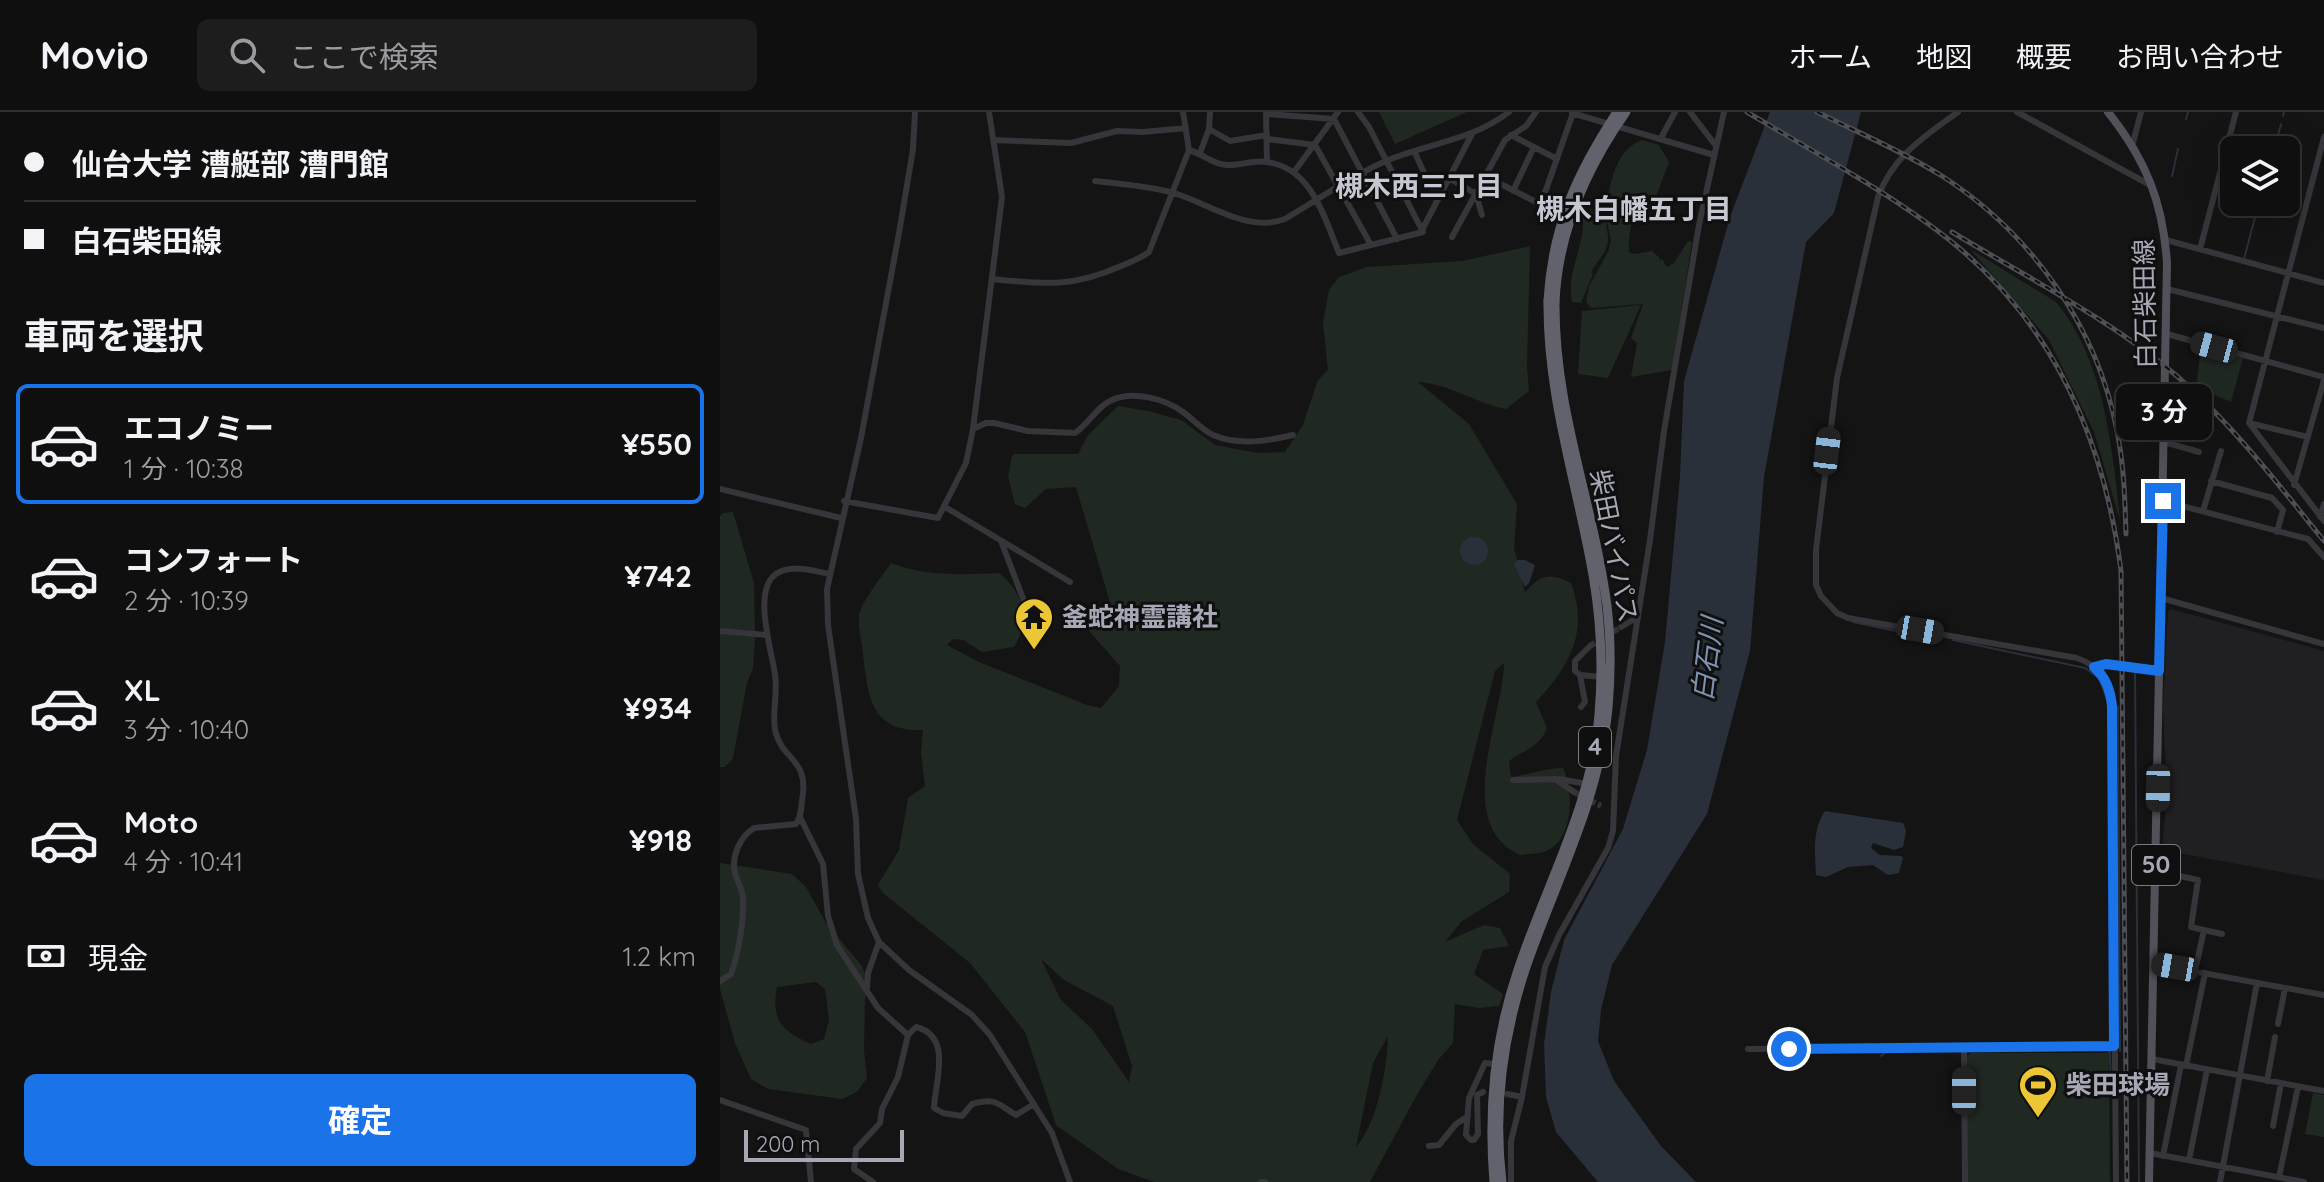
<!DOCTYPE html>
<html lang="ja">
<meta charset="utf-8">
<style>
body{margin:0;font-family:Quicksand,"Noto Sans JP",sans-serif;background:#1d1d1e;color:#f1f3f6;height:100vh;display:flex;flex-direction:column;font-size:30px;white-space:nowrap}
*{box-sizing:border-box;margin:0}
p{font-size:26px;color:#9b9c9f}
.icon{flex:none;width:44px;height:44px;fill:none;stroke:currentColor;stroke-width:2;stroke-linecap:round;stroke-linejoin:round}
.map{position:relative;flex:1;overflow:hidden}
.sheet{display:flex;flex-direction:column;background:#0f0f10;width:720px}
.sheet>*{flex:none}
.top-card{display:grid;align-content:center;height:176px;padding:0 24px;background:#0f0f10}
.fabs{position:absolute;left:1500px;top:24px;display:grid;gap:16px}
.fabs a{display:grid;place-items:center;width:80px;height:80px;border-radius:12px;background:#0f0f10;box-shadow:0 8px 32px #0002,0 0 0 2px #2f2f30;font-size:40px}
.scale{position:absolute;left:24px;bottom:20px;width:160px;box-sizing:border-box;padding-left:8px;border:4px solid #a6a8b5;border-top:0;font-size:22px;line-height:28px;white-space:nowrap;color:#a6a8b5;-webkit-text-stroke:6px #0f0f10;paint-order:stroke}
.end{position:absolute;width:36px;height:36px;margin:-18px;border:10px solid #1a73e8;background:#fff;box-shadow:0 0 0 4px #fff}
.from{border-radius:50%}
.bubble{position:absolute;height:56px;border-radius:12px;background:#0f0f10;box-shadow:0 8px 32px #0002,0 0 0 2px #2f2f30;font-size:26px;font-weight:700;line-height:56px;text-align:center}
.car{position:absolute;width:24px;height:48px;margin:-24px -12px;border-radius:10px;box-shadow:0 0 6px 2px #0007;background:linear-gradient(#222 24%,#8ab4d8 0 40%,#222 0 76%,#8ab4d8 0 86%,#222 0)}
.top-card b{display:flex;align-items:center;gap:28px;height:76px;font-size:30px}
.top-card b+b{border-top:2px solid #2f2f30}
.top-card i{width:20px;height:20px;background:#f1f3f6}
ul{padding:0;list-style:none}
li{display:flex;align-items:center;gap:24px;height:120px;margin:0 16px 12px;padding:0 8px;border:4px solid transparent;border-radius:12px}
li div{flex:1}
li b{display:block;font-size:30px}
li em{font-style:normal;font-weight:700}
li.active{border-color:#1a73e8}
li>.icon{width:72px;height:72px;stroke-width:1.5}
h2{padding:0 24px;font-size:36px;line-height:96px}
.pay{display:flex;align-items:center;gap:20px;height:88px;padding:0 24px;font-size:30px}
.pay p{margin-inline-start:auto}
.action{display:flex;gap:16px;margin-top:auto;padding:16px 24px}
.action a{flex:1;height:92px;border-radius:12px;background:#1a73e8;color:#fff;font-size:32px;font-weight:700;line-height:92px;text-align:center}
header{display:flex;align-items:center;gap:48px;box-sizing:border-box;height:112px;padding:0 40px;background:#0f0f10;border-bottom:2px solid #2f2f30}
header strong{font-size:38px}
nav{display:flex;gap:44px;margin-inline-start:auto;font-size:28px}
.search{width:560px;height:72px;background:#1d1d1e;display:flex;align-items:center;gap:20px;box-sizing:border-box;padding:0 28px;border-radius:12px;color:#9b9c9f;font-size:30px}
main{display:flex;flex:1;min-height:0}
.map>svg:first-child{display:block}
.built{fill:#202022}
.green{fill:#202822;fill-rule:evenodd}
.water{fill:#2a3039}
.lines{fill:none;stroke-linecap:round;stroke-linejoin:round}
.stream{stroke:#2a3039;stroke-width:2}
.minor-tunnel{stroke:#313235;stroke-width:6;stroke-dasharray:6 3;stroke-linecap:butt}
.minor{stroke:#35353a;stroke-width:6}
.major{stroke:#515159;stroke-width:8}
.highway{stroke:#61626b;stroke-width:9}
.rail-casing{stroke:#4e4f55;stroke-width:5}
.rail{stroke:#0f0f10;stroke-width:2;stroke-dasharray:6;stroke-linecap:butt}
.highway-bridge{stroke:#61626b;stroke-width:9}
.route{stroke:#1a73e8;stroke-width:10}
.labels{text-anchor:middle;stroke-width:6;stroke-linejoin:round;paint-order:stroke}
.shield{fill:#0f0f10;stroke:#797a84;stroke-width:2}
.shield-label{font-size:24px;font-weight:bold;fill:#a6a8b5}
.street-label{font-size:26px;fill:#a6a8b5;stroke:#0f0f10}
.poi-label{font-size:26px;font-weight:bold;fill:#a6a8b5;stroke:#0f0f10;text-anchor:start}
.neighbourhood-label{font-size:28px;font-weight:bold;fill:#c6c8d1;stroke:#0f0f10}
.water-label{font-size:28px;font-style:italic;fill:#7d92b0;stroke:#0f0f10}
</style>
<header>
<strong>Movio</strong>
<div class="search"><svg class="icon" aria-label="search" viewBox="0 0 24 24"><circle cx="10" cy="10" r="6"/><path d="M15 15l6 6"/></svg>ここで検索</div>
<nav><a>ホーム</a><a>地図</a><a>概要</a><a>お問い合わせ</a></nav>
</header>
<main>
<section class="sheet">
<div class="top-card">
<b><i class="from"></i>仙台大学 漕艇部 漕門館</b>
<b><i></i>白石柴田線</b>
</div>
<h2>車両を選択</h2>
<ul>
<li class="active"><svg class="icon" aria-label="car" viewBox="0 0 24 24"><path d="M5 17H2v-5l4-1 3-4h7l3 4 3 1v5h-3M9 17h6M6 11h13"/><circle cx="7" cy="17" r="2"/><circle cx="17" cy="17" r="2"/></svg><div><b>エコノミー</b><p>1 分 · 10:38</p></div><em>¥550</em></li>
<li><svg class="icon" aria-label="car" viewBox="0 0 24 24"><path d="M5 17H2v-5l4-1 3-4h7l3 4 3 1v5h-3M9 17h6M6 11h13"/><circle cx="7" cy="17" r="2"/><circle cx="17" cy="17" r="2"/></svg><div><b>コンフォート</b><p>2 分 · 10:39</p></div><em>¥742</em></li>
<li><svg class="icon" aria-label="car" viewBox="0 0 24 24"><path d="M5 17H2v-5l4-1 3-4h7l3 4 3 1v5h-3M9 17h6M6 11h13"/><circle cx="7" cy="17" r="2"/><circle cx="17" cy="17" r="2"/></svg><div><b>XL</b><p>3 分 · 10:40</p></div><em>¥934</em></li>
<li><svg class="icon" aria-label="car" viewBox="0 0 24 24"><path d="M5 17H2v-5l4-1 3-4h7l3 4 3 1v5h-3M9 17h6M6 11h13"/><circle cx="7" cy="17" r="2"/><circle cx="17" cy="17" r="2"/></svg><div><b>Moto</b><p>4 分 · 10:41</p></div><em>¥918</em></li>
</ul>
<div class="pay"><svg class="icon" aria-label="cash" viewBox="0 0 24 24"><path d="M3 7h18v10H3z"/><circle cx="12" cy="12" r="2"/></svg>現金<p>1.2 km</p></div>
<div class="action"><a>確定</a></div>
</section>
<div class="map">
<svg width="1604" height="1070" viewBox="0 0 1604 1070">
<rect width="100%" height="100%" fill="#141415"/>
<!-- built -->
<path class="built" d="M1451,497l153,42v229l-162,-30 5,-55 -4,-87 5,-97z"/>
<!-- green -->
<path class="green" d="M659,0h88l-72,32z
M922,28l17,5 10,17 -16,43 -22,-7c6,9 -4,37 -2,54l5,2 18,-3 8,7 -2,3 4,-2 5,8 7,-4 14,-22 4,1 -20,128 -41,7 6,-34 -6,-5 12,-34 -52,4 -5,-6 3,-16 19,-34 3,-11 -4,-20c-2,8 2,12 1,20 -2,13 -11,20 -17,31l2,2 -12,29 -9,-1c-6,-29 12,-54 11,-83l13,-11 13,3 -2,8 6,-8 -7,-6c5,-24 10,-56 36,-65z
M810,134l-3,122 2,23 -23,18c-31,-6 -56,-25 -88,-27l51,42 48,80 -3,44 11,45c14,-18 24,-21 46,-10 18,50 -1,82 -35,119l11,26c-7,19 -23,22 -38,33l2,16c18,-2 34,-9 52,-9 11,23 11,72 -17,83 -7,3 -18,3 -26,4 -68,-30 -17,-138 -16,-192l-9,8 -38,149 16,24 37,30 -1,18 -48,30 -16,20 39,-17 16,3 9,18 -26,4 -9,24 29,20 -4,12 -20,2 -24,-4 -2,39 -15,17 -24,40 -44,82h-216l-36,-13 -62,-44 -31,-93 -55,-69 -87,-70 -5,-8 21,-35 9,-52 17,-12 -4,-34 2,-22c-52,2 -55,-33 -60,-76 -1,-12 -5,-26 -4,-37 0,-12 24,-42 32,-54 33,13 72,12 108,10 25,20 32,46 15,74l-32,5 -19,-12 -10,-1 -6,6 32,17 108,43 14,3 18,-22 1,-20 -31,-35 1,-12 9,-12 15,9 -38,-129 -30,2 -21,19 -10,-4 -7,-27 4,-21 2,-2h64l10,-19 30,-29 30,5 33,9 34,25 42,8 28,-1 18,-27 15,-45 10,-10 -5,-48 6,-32 10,-13 27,-10 96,-6zM321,847l23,21 49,26 19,60 -3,16 -37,-53 -31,-29zM668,924c-1,32 -10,86 -32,111l17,-84z
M1250,137l86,53c49,59 56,145 64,218l-26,-88 -45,-92z
M921,193l-33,73 -30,-4 4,-63z
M1481,234l42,12 -12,44 -19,-8 -15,-13z
M13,400l21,71 1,57 -2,28 -6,15 -14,75 -8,9h-5v-251l3,-3z
M0,751l72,11 14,13 20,36 36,43 6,17 -3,16 -1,51 3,28 -10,14 -15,7 -74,-10 -17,-10 -16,-36 -15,-54zM96,870l9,7 4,31 -5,19 -13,5c-29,-13 -40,-23 -34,-57z
M1251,941h138l1,129h-143l-1,-126z
M1593,981l11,2v42l-19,-3z"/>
<!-- water -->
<path class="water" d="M1050,0h91l-27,101 -28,29 -42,235 -14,174 -43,163 -95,151 -11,45 -3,31 16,40 47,65 35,36h-98l-42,-50 -10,-35 -2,-53 7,-52 13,-52 59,-111 24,-79 18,-108 15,-166 4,-95 46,-164z
M740 439a14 14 0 1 1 28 0a14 14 0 1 1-28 0Z
M798,448h7l10,5 -6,18 -4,4 -11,-23z
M1105,699l78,12 3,8 -3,16 -9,3 -21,-7 -2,5 9,7 21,1 2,2 -4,15 -11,2 -15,-10 -25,2 -22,10 -10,-2c-1,-22 -4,-45 9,-64z"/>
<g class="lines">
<!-- stream -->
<path class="stream" d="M1563,4l1,-4
M1466,7l2,-7
M1554,38l7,-26
M1452,64l6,-27
M1524,147l15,-57
M1133,510l77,16
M1233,528l132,28 14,10 9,24
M1415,561l4,509
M1398,595l2,344
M1194,939h43
M1253,939l133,-1 4,2 1,34
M1181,940l11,-1
M1161,944l5,-4h9"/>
<!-- minor-tunnel -->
<path class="minor-tunnel" d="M870,534l31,-19
M854,680l27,14"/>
<!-- minor -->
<path class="minor" d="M195,0l-2,37 -14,84 -38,205 -34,151 1,36 28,194 2,55 10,44 11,24 30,28 63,45 18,20 62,98 18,49
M546,0l1,50
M970,0l26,34
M1238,0c-33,24 -65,44 -80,85l-41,181 -21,172v35l5,11 16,17 11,5 229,40c23,8 33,24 35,48l4,476
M1297,0l133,73
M852,1l142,42
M547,2l67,5 63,120
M489,17l21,12 37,-6
M791,23l46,24
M1604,25l-75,286 75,98
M941,26l14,-26
M547,27l48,6 56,100
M273,28l78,3 46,-12 26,1 43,-4
M1413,31l8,-31
M469,38c14,4 26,16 41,15 12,0 24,-5 37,-3 45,6 57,55 72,91l84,-21 -54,-105 -11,-15
M694,39l23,50
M480,41l9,-24 1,-17
M574,60l44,-60
M765,64l53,27 4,-2 31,-88
M729,66l27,16 6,21
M375,69c25,3 54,5 79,12 36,11 73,40 111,26 32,-19 70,-45 103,-59 42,-17 85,-20 121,-48
M793,79l20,-42
M702,118l50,-96
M732,125l53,-97 21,-14 10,-14
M1446,128l158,43
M1480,137l36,-137
M272,167c52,5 80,9 129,-13 10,-4 20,-8 28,-14l40,-102 -6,-38
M1447,177l157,39
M1447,222l157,43
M1529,311l59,14
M253,317l13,-6h8l34,8 47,2c14,-9 22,-27 37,-33 21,-10 53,-1 71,12 10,7 19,18 30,23 26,11 54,6 80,0
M1444,330l35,10
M1491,369l61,17 11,12 -6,22
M1574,373l30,-105
M0,377l121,29
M124,389l94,17 28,-55 7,-34 29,-232 -13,-85
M1443,389l145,38 16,18
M225,395l125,75
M1483,399l18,-60
M1600,405l4,-13
M281,429l38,99
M1441,486l163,46
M901,515l17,-10
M0,519l46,4
M870,534l-15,15v10l5,4 21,2
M1374,555l12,-3 53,7
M860,563l5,27 -4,5
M839,667l28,5
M793,668l42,-1 19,13
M80,705l23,47 5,52 9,29 41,63 30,27
M1436,759l42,9 -7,47 13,3
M1434,852l170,31
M1475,859l9,-41 18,4
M0,869l11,-7c8,-22 13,-53 12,-77 -1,-9 -6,-16 -8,-24 -4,-17 5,-36 19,-45l42,-4c5,-7 5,-14 6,-23 8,-44 -20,-39 -27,-71 -3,-18 3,-37 0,-56 -3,-22 -23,-84 1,-100 14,-10 38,-3 54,0
M147,876l1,-15 11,-31
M1558,912l7,-36
M1244,936l1,134
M1028,937l366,-3
M1432,947l172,32
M1466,954l19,-93
M1547,969l8,-44
M763,980l-6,3 1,39 -4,6h-3l-5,-5 3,-37 16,-35 10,1
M787,982l15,3
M0,988l86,30 5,52
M1553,1014l8,-43
M709,1034l10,-1 17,-21 12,-8
M1430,1041l154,29
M1443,1044l18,-91
M1469,1048l18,-90
M1559,1065l19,-90
M153,1070l-19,-13 2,-20 24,-26 2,-14 16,-32 10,-42 8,-8c37,9 19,55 18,81l9,5 19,3 10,-12c25,-7 25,0 44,11l18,-11
M541,1070h4
M791,1070v-41l11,-44 23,-130 14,-32 49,-87 5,-17 3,-75 34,-216 14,-109 35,-206 25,-113
M1500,1070l37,-199"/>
<!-- major -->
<path class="major" d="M1388,0c38,48 55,90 59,151l-18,919"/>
<!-- highway -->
<path class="highway" d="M774,1070c-6,-72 0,-141 23,-209 28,-87 75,-166 82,-259 4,-46 2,-93 -6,-139 -16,-92 -46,-179 -45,-274
M782,1070c-9,-73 1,-146 24,-215 30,-87 73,-166 82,-259 3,-34 3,-69 -1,-102 -14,-105 -53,-196 -52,-304"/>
<!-- rail casing -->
<g class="rail-casing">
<path id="rail" d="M1027,0c68,41 151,85 211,135 100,84 147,198 163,324l6,611
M1097,0c42,21 85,39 125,64 89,57 155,150 175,255 7,34 8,69 9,103
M1232,120c76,46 158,87 226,145 55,48 100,107 146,164"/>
</g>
<!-- rail -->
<use href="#rail" class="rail"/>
<!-- highway-bridge -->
<path class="highway-bridge" d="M828,189c4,-74 29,-128 69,-189
M835,190c3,-71 31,-133 71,-190"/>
</g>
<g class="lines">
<!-- route -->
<path class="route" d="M1069,937l325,-3 -2,-340c-2,-17 -6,-28 -18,-39l12,-3 53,7 4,-170"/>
</g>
<!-- icons -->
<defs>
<g id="temple-pin" transform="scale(2)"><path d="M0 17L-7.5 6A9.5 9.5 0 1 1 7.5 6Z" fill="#ecc634" stroke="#0f0f10"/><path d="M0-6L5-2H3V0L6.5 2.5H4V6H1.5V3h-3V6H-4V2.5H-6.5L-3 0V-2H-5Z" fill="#111"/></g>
<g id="stadium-pin" transform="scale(2)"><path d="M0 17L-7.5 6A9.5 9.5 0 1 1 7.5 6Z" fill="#ecc634" stroke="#0f0f10"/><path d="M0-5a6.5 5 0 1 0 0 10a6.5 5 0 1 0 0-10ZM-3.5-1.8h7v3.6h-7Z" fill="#111"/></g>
</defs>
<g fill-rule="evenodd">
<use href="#temple-pin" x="314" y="505"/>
<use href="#stadium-pin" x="1318" y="973"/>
</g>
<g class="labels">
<!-- shield labels -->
<g class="shield">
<rect x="859" y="615" width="32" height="40" rx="6"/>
<rect x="1412" y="733" width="48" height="40" rx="6"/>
</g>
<g class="shield-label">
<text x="875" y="643">4</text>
<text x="1436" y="761">50</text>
</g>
<!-- street labels -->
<g class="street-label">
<text transform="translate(1425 192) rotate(-91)" y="9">白石柴田線</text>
<text transform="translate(894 434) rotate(79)" y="9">柴田バイパス</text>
</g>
<!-- poi labels -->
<g class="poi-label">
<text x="342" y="514">釜蛇神霊講社</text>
<text x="1346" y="982">柴田球場</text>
</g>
<!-- neighbourhood labels -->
<g class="neighbourhood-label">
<text x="699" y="84">槻木西三丁目</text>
<text x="914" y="107">槻木白幡五丁目</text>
</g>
<!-- water labels -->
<g class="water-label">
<text transform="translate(987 547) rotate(-83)" y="10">白石川</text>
</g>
</g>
</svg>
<div class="fabs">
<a><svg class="icon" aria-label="layers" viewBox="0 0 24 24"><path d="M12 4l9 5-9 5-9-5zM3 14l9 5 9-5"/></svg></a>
</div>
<div class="scale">200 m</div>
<i class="end from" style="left:1069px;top:937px"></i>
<i class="end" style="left:1443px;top:389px"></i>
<div class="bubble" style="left:1396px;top:272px;width:96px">3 分</div>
<i class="car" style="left:1494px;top:235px;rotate:285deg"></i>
<i class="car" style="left:1107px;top:339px;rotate:7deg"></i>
<i class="car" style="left:1200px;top:518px;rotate:100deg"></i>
<i class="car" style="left:1438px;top:676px;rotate:181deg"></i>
<i class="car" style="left:1455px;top:855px;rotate:280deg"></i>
<i class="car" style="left:1244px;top:979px;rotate:0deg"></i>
</div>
</main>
